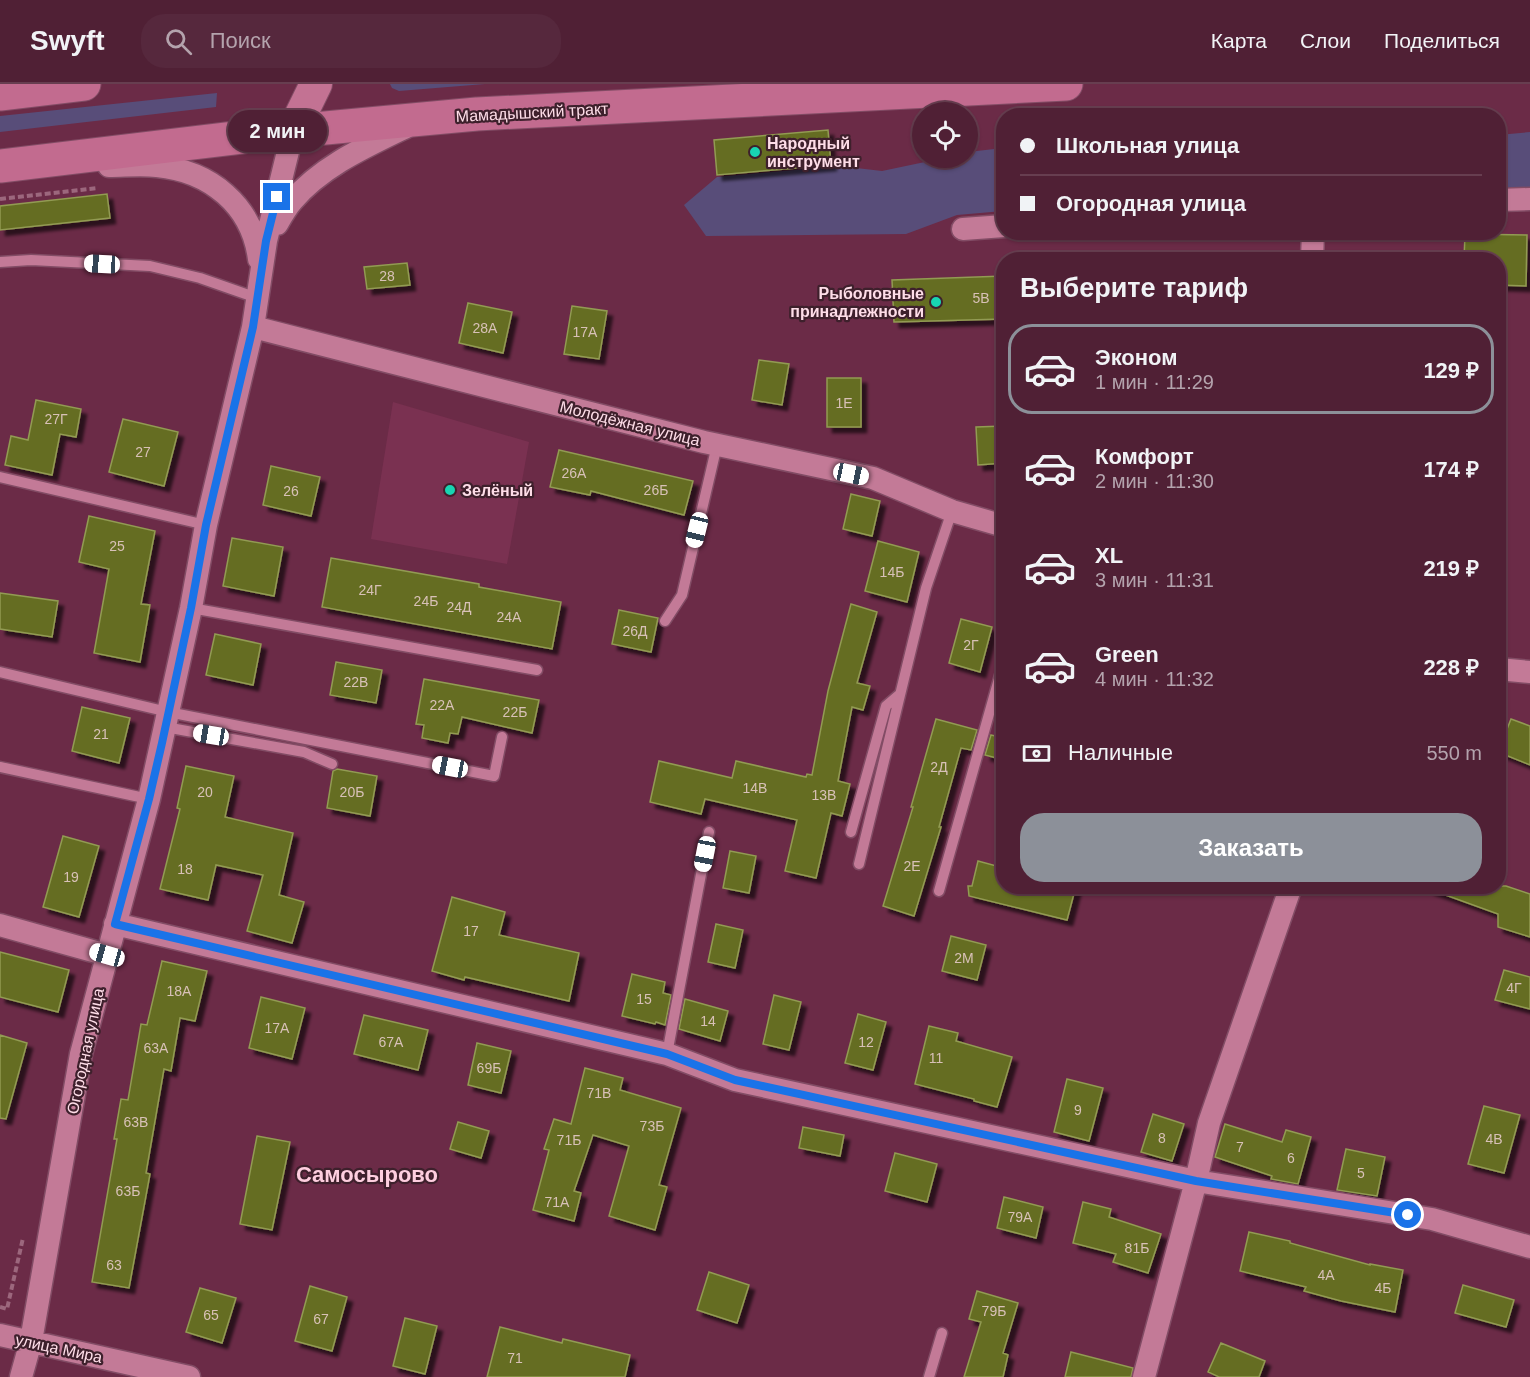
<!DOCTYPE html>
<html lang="ru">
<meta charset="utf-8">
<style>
body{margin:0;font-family:Helvetica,sans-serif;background:#56283d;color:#f1f3f6;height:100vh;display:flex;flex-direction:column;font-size:22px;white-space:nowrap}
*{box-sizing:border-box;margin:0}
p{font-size:20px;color:#b4a3ad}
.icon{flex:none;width:33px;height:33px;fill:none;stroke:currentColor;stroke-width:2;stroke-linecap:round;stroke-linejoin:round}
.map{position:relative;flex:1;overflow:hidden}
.side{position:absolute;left:996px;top:168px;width:510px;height:642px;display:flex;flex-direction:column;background:#502035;border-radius:24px;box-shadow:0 2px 4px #0004,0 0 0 2px #673e50}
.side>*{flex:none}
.guide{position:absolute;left:996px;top:24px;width:510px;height:132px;border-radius:24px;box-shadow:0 2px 4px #0004,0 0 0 2px #673e50;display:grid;align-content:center;height:132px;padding:0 24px;background:#502035}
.fabs{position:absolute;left:912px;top:18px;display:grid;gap:12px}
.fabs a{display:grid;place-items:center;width:66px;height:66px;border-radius:50%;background:#502035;box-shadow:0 2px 4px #0004,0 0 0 2px #673e50;font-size:30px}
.end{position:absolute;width:27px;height:27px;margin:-14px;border:8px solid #1a73e8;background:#fff;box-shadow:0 0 0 3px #fff}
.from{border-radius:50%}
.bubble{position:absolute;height:42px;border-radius:21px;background:#502035;box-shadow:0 2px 4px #0004,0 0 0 2px #673e50;font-size:20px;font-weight:600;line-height:42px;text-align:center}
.car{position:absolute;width:18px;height:36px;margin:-18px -9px;border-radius:8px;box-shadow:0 0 4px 2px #0007;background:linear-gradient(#fff 24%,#345 0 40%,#fff 0 76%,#345 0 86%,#fff 0)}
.guide b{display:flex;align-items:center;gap:21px;height:57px;font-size:22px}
.guide b+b{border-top:2px solid #673e50}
.guide i{width:15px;height:15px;background:#f1f3f6}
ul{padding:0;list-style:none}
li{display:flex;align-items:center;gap:18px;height:90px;margin:0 12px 9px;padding:0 12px;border:3px solid transparent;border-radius:24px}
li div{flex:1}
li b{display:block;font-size:22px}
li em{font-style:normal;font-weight:600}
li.selected{border-color:#8c9099}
li>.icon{width:54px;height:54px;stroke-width:1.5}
h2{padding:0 24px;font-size:27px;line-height:72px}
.pay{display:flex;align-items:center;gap:15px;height:66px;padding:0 24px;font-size:22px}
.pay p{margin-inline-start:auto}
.cta{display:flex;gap:12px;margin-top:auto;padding:12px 24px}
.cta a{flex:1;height:69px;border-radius:24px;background:#8c9099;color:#fff;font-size:24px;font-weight:600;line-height:69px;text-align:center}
header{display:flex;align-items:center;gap:36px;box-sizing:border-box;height:84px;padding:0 30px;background:#502035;border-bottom:2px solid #673e50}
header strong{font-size:28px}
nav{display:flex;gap:33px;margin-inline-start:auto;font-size:21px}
.search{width:420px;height:54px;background:#56283d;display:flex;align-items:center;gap:15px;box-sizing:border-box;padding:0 21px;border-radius:24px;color:#b4a3ad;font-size:22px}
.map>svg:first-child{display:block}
.built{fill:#7a3151}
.green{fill:#584d79}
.building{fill:#656d23;stroke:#929b52;stroke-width:1.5;filter:url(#shadow)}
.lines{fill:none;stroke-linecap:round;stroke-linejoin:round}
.lane-casing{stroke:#824c65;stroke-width:13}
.street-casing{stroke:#824c65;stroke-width:25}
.secondary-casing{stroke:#824c65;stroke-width:34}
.primary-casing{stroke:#824c65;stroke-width:35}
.path{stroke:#9c677d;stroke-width:4;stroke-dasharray:6 3;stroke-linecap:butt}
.lane{stroke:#c37a97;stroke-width:10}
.street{stroke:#c37a97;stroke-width:22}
.secondary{stroke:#c37293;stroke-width:32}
.primary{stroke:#c26b8f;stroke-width:33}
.route{stroke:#1a73e8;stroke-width:8}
.poi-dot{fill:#18d5b2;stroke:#3e202c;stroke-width:2}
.labels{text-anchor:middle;stroke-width:4.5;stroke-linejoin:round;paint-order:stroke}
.number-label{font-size:14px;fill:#d8c1b7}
.street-label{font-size:16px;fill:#fedde8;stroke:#3e202c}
.poi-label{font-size:16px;font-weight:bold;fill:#fedde8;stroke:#3e202c;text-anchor:start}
.district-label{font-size:22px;font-weight:bold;fill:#fecedf;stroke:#3e202c}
</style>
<header>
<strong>Swyft</strong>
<div class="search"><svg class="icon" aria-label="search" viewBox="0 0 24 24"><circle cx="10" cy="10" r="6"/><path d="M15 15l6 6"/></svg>Поиск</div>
<nav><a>Карта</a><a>Слои</a><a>Поделиться</a></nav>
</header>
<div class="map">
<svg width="1530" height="1293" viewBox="0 0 1530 1293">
<defs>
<filter id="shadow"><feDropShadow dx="5.5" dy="5.5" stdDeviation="1.5" flood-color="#0009"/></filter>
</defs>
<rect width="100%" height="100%" fill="#6b2b47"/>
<!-- built -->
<path class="built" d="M393,318l136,40 -22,122 -136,-25z"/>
<!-- green -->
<path class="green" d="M390,0h95l-86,7 -7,-3z
M217,9l-1,14 -216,25v-16z
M1530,48v59l-31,-2 -1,-54z
M1003,64v63l-46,4 -51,19 -200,2 -22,-31 33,-28 122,-11 43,5 62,-13h24v-6z"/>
<!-- building -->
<path class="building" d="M828,46l3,35 -114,10 -3,-35z
M107,110l3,24 -110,12v-24z
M1465,150l62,1 -1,51 -28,-1v-25h-34z
M407,179l3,22 -43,4 -3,-22z
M1004,192v43l-110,3 -2,-42z
M468,219l44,9 -9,41 -44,-10z
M572,222l35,5 -8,48 -35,-5z
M759,276l30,4 -7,41 -30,-5z
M827,294h34v49h-34z
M36,316l45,9 -5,28 -16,-3 -8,41 -47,-10 6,-29 17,4z
M123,335l55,13 -14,54 -55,-14z
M1004,342v37l-26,2 -2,-38z
M559,366l134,31 -9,34 -93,-24 -1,4 -40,-8z
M271,382l49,11 -9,39 -48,-11z
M851,410l29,7 -8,35 -29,-7z
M89,432l66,15 -14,73 9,1 -10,57 -46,-9 15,-84 -30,-7z
M232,454l51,9 -9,49 -51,-10z
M878,457l41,11 -12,50 -42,-11z
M331,474l148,26v3l82,15 -9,47 -230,-42z
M0,509l58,8 -6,36 -52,-8z
M851,520l26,8 -20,71 13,3 -7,24 -11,-3 -14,74 12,3 -8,32 -11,-3 -15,65 -31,-7 12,-51 -92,-21 -4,15 -51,-12 9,-41 73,17 4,-17 70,16 1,-3 5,1 16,-84z
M619,526l39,8 -7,34 -39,-8z
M961,535l31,8 -12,45 -31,-9z
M215,550l46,10 -8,41 -47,-10z
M336,578l46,8 -6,33 -46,-8z
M424,595l115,21 -7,33 -70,-16 -4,17 -8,-1 -2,10 -26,-5 2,-13 -8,-1z
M82,623l48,11 -11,45 -47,-12z
M936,635l41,11 -6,20 -10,-2 -22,79h2l-27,89 -31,-10 30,-99h-2z
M1511,635l19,7v39l-32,-13z
M991,651l13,3v22l-19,-5z
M186,682l48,10 -9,41 68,16 -14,62 25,7 -12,41 -45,-12 16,-56 -47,-10 -8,35 -48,-11 20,-80 -3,-1z
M337,685l40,7 -7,40 -43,-8 6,-37z
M63,752l36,10 -20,71 -36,-10z
M730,767l26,5 -7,37 -26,-5z
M978,777l26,7v18h72l-9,34 -98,-24 -1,-10h4z
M1430,802h76l24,8v43l-32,-10v-13l-69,-25z
M452,813l53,15 -6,23 80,18 -10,48 -104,-24 -1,3 -32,-9z
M716,840l27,6 -8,38 -27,-6z
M951,852l35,9 -9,35 -35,-9z
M0,868l69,18 -11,42 -58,-15z
M162,877l45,10 -12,50 -15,-3 -9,53 -7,-2 -18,104 4,1 -21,114 -37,-6 25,-143h-3l7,-40 7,1 13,-76 6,1z
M1504,886l26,7v32l-35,-9z
M632,890l33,8 -2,11 8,2 -6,30 -9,-3 -1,2 -33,-8z
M774,911l27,7 -12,48 -26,-6z
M261,913l44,11 -13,51 -43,-11z
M685,915l43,12 -8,30 -41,-12z
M858,930l28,8 -13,48 -28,-7z
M364,931l64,15 -10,40 -64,-16z
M929,942l29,7 -2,8 56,16 -15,50 -23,-6v-2l-59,-15z
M0,951l27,8 -21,76 -6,-1z
M477,959l34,8 -10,42 -33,-8z
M585,984l38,10 -3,12 61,18 -22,77 8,2 -12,43 -46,-14 20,-70 -36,-11 -19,56 7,2 -7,28 -41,-11 16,-60 -5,-1 10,-30 17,5z
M1067,995l36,9 -14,53 -35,-9z
M1484,1022l36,9 -16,58 -36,-9z
M1153,1030l31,10 -12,37 -31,-9z
M458,1038l31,9 -8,27 -31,-9z
M1225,1040l57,18 4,-12 25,7 -13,47 -27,-5 1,-3 -57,-19z
M803,1043l41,8 -4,21 -41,-8z
M257,1052l33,6 -18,88 -32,-6z
M1346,1065l39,8 -8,39 -40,-6z
M895,1069l42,11 -10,38 -42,-11z
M1004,1113l39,10 -7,31 -39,-10z
M1083,1118l28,7 -2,8 52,17 -13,39 -35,-11 3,-8 -43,-11z
M1249,1148l41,9v2l80,22v-1l33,6 -8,42 -54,-11 -37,-10 2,-4 -66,-16z
M709,1188l40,13 -12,38 -40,-13z
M1463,1201l51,15 -8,27 -51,-14z
M310,1202l37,11 -15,54 -37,-10z
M200,1204l36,10 -14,45 -36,-11z
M977,1207l41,12 -15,50 5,2 -5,22h-39l17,-55 -12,-3z
M405,1234l32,8 -12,48 -32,-8z
M500,1243l62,16 1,-4 67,16 -5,22h-138z
M1221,1259l44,18 -6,16h-40l-11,-5z
M1071,1268l62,16 -2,9h-66z"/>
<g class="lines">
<!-- lane casing -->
<g class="lane-casing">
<path id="lane" d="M0,178l31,-2 119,6 50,12 57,20
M0,393l206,48
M191,524l346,62
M665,537l17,-26 35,-150
M0,588l168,40 326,64 8,-39
M165,643l139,25 28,12
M0,683l149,32
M851,748l35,-126 14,-12
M859,780l67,-276 26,-77
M939,807l65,-230
M667,970l42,-222
M929,1293l13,-44"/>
</g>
<!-- street casing -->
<g class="street-casing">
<path id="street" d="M109,82c16,0 32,-2 48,0 53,5 95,39 102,93
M1498,116l32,-1
M277,140c4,-7 9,-16 15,-23 30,-35 73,-54 114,-74
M963,145l41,-3
M1312,176l1,-28
M253,243l451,115 169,36 79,33 52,15
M1498,585l32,3
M115,840l552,130 68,26 461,101 236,38 98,28
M0,841l107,30
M0,1251l189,42
M21,1293l10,-36 50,-287 68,-255 42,-191 15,-83 47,-198 13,-86 27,-110
M1144,1293l52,-196 13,-58 82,-237"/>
</g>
<!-- secondary casing -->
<g class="secondary-casing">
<path id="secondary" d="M293,47l23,-47"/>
</g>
<!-- primary casing -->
<g class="primary-casing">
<path id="primary" d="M0,10l84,-10
M0,82l293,-35 184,-17 589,-30"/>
</g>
<!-- path -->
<path class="path" d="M0,115l98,-11
M0,1223l7,2 16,-71"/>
<!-- lane -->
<use href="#lane" class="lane"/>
<!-- street -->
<use href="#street" class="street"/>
<!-- secondary -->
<use href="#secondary" class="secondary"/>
<!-- primary -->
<use href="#primary" class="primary"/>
</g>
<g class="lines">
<!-- route -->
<path class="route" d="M277,113l-11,44 -13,86 -47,198 -15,83 -29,135 -13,56 -34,125 552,130 68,26 461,101 212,34"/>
</g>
<!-- markers -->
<g class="poi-dot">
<circle cx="755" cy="68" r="6"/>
<circle cx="936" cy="218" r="6"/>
<circle cx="450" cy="406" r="6"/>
</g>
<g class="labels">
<!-- number labels -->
<g class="number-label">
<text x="387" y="197">28</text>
<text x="981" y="219">5В</text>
<text x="485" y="249">28А</text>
<text x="585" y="253">17А</text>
<text x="844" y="324">1Е</text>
<text x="56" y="340">27Г</text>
<text x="143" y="373">27</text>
<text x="574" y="394">26А</text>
<text x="656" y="411">26Б</text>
<text x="291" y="412">26</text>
<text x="117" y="467">25</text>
<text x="892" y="493">14Б</text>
<text x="370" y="511">24Г</text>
<text x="426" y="522">24Б</text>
<text x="459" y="528">24Д</text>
<text x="509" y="538">24А</text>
<text x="635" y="552">26Д</text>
<text x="971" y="566">2Г</text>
<text x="356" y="603">22В</text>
<text x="442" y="626">22А</text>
<text x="515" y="633">22Б</text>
<text x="101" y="655">21</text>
<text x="939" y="688">2Д</text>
<text x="755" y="709">14В</text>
<text x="205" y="713">20</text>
<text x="352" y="713">20Б</text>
<text x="824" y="716">13В</text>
<text x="912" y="787">2Е</text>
<text x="185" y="790">18</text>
<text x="71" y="798">19</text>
<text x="471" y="852">17</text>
<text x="964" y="879">2М</text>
<text x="1514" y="909">4Г</text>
<text x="179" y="912">18А</text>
<text x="644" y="920">15</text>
<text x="708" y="942">14</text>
<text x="277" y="949">17А</text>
<text x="391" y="963">67А</text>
<text x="866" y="963">12</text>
<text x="156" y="969">63А</text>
<text x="936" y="979">11</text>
<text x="489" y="989">69Б</text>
<text x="599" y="1014">71В</text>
<text x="1078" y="1031">9</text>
<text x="136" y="1043">63В</text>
<text x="652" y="1047">73Б</text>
<text x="1162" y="1059">8</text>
<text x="1494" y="1060">4В</text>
<text x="569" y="1061">71Б</text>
<text x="1240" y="1068">7</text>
<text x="1291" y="1079">6</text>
<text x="1361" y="1094">5</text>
<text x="128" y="1112">63Б</text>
<text x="557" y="1123">71А</text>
<text x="1020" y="1138">79А</text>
<text x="1137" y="1169">81Б</text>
<text x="114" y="1186">63</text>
<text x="1326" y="1196">4А</text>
<text x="1383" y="1209">4Б</text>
<text x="994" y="1232">79Б</text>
<text x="211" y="1236">65</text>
<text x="321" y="1240">67</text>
<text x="515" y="1279">71</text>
</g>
<!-- street labels -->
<g class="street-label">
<text transform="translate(532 28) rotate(-3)" y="6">Мамадышский тракт</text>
<text transform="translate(630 339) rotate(14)" y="6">Молодёжная улица</text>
<text transform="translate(85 967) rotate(-78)" y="6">Огородная улица</text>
<text transform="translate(59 1264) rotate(12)" y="6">улица Мира</text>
</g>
<!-- poi labels -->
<g class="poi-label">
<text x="767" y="65">Народный<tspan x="767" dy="18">инструмент</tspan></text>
<text x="924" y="215" text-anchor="end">Рыболовные<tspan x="924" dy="18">принадлежности</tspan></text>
<text x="462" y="412">Зелёный</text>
</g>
<!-- district labels -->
<g class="district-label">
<text x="367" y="1098">Самосырово</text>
</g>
</g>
</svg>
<div class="fabs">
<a><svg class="icon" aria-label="locate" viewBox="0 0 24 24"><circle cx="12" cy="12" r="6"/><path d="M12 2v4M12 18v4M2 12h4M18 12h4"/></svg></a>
</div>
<i class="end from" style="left:1408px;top:1131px"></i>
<i class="end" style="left:277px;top:113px"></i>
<div class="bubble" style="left:228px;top:26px;width:99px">2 мин</div>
<i class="car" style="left:102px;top:180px;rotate:273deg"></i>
<i class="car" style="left:851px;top:390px;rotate:102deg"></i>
<i class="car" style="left:697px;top:446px;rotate:194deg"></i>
<i class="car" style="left:211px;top:651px;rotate:280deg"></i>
<i class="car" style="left:450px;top:683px;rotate:281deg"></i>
<i class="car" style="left:705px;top:770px;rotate:191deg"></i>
<i class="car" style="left:107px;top:871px;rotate:286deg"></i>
<div class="guide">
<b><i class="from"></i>Школьная улица</b>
<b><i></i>Огородная улица</b>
</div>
<section class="side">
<h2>Выберите тариф</h2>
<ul>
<li class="selected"><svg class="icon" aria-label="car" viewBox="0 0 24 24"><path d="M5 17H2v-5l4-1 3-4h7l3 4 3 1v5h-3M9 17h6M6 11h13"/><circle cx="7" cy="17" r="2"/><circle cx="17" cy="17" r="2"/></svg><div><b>Эконом</b><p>1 мин · 11:29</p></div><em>129 ₽</em></li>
<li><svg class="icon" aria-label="car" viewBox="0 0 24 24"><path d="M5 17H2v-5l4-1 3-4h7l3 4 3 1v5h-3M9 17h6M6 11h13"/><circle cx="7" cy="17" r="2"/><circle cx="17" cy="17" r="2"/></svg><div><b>Комфорт</b><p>2 мин · 11:30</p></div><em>174 ₽</em></li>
<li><svg class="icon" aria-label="car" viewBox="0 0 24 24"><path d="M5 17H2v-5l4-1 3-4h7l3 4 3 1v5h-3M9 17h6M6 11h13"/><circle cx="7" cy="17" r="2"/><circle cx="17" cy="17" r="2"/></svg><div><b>XL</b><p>3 мин · 11:31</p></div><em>219 ₽</em></li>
<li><svg class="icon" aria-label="car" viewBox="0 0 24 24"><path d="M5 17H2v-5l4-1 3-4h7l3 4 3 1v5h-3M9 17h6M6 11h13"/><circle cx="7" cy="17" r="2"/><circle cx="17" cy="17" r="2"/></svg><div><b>Green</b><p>4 мин · 11:32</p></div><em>228 ₽</em></li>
</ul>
<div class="pay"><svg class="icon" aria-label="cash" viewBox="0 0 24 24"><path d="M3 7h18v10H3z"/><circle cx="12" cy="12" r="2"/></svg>Наличные<p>550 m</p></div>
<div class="cta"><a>Заказать</a></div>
</section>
</div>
